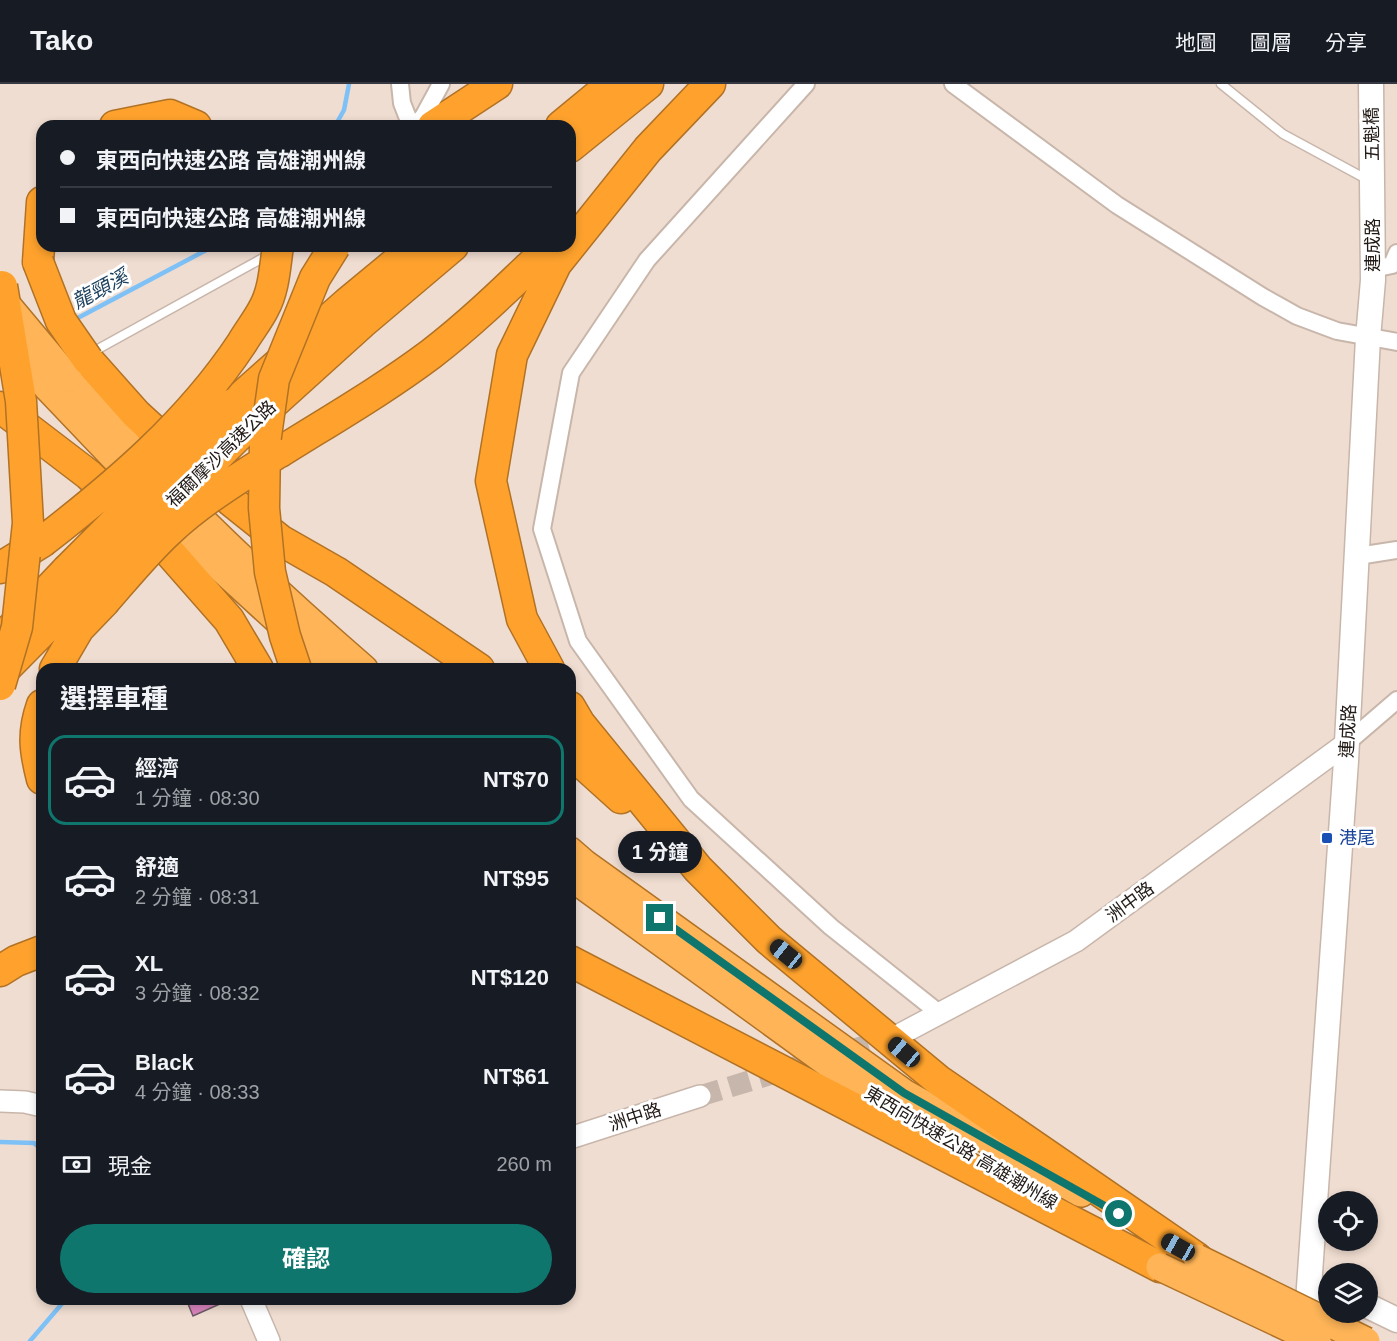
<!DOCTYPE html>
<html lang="zh-TW">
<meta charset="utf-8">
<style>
body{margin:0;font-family:Arial,"Noto Sans TC",sans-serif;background:#242831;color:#f1f3f6;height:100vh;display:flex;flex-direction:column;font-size:22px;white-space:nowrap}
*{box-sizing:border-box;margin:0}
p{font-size:20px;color:#9ea1a6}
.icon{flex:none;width:33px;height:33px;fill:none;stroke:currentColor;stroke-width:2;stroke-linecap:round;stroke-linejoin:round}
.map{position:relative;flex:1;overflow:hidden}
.side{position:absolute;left:36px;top:579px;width:540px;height:642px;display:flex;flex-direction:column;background:#171b24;border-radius:18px;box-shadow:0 3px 9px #0003}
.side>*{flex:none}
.banner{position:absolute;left:36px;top:36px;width:540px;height:132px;border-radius:18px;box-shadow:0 3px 9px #0003;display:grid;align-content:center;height:132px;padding:0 24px;background:#171b24}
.controls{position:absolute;left:1318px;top:1107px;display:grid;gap:12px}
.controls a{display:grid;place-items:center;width:60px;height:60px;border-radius:50%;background:#171b24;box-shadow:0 3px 9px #0003;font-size:30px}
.end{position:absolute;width:27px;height:27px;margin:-14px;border:8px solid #0f766e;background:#fff;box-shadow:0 0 0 3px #fff}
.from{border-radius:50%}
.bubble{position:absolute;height:42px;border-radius:21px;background:#171b24;box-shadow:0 3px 9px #0003;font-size:20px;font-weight:700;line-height:42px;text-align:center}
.car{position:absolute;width:18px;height:36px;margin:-18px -9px;border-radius:8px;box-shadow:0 0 4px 2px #0007;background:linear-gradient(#222 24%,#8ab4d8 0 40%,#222 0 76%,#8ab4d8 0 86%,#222 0)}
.banner b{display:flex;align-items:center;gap:21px;height:57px;font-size:22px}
.banner b+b{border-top:2px solid #363941}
.banner i{width:15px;height:15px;background:#f1f3f6}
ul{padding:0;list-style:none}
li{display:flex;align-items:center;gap:18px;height:90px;margin:0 12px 9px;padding:0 12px;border:3px solid transparent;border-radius:18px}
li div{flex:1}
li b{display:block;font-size:22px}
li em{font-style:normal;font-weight:700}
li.selected{border-color:#0f766e}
li>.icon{width:54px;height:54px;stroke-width:1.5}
h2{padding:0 24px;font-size:27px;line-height:72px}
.pay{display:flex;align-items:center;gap:15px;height:66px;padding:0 24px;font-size:22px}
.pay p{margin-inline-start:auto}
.cta{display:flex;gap:12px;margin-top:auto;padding:12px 24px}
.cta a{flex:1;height:69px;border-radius:36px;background:#0f766e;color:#fff;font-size:24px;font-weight:700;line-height:69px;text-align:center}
header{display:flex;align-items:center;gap:36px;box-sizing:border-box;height:84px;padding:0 30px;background:#171b24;border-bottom:2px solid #363941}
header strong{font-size:28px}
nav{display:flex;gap:33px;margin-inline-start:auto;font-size:21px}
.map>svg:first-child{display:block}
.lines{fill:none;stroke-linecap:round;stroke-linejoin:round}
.stream{stroke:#7ec1f7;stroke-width:4.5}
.building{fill:#db84be;stroke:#6b5b65;stroke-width:1.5}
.tertiary-tunnel{stroke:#c7b6ac;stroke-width:21;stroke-dasharray:21 10;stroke-linecap:butt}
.service-casing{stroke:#c8b6ab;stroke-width:11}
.minor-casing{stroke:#c8b6ab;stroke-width:20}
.tertiary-casing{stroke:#c8b6ab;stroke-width:24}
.secondary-casing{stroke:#c8b6ab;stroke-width:27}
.trunk-casing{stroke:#b17225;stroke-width:30}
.motorway-casing{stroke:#b17225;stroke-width:33}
.service{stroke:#fff;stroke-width:8}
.minor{stroke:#fff;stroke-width:16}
.tertiary{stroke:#fff;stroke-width:21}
.secondary{stroke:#fff;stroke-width:24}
.trunk{stroke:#feb457;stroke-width:27}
.motorway{stroke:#fea22d;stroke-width:30}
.trunk-bridge-casing{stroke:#b17225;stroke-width:30;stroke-linecap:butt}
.motorway-bridge-casing{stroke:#b17225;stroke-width:33;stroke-linecap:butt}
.trunk-bridge{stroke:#feb457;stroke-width:27}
.motorway-bridge{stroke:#fea22d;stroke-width:30}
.route{stroke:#0f766e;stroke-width:8}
.transit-dot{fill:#1a4fb4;stroke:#fff;stroke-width:2}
.labels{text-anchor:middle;stroke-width:6;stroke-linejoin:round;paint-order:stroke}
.street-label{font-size:18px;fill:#211a16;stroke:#fff}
.transit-label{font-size:18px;fill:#164399;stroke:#fff;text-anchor:start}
.water-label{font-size:20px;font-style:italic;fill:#1e425e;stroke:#fff}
</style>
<header>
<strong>Tako</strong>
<nav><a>地圖</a><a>圖層</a><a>分享</a></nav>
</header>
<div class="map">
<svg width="1397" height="1257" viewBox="0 0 1397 1257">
<rect width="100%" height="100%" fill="#f0ddd1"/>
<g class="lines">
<!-- stream -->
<path class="stream" d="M335,42l9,-16 5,-26
M74,236l140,-74
M0,1058l34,1 8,7
M30,1257l36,-42"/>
</g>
<!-- building -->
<path class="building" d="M186,1215h45l-38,17z"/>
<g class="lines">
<!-- tertiary-tunnel -->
<path class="tertiary-tunnel" d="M700,1012l197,-60"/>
<!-- service casing -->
<g class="service-casing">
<path id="service" d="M1221,0l62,50 85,46
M89,270l181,-100"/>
</g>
<!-- minor casing -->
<g class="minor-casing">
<path id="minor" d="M400,0l2,19 9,23
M806,0l-159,176 -76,113 -29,156 36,112 113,158 140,128 108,86
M953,0l164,121 146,92 34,19 40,15 60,11
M414,42l9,-9 18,-33
M1373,185l19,-4 5,-12
M1358,472l39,-6
M1347,659l50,-43"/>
</g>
<!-- tertiary casing -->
<g class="tertiary-casing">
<path id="tertiary" d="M897,952l179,-95 271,-198
M0,1017l25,1 17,4
M570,1054l130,-42
M251,1215l18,42"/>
</g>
<!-- secondary casing -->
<g class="secondary-casing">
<path id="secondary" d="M1368,1222l29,14
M1306,1246l40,-569 22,-423 5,-58 -2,-196"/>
</g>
<!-- trunk casing -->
<g class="trunk-casing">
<path id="trunk" d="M68,294c90,105 191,200 296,291
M47,303l165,173 119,109
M570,767l15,13 319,229 177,100
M570,792l321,233 58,34"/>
</g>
<!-- motorway casing -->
<g class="motorway-casing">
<path id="motorway" d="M115,42l55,-11 26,11
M433,42l64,-42
M561,42l51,-42
M570,63l78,-63
M38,178l4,-60
M88,276l48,54 94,86 50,40 56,32 143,97
M233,320l114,-101 69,-57
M0,323l89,68 82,79 58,66 29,49
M258,333l104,-94 91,-77
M280,368c51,-32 103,-62 151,-98 43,-33 81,-71 120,-108
M0,484l42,-26
M7,549l60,-63
M55,585l24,-41 25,-26
M549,585l-27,-50 -31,-138 21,-126 44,-91 92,-115 62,-65
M0,590l85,-86
M42,621c-10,28 -7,47 0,74
M570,623l10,17 118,145 71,71 169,140 259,178
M570,668l51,46
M570,877l590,306
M0,887l16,-10 26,-10"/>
</g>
<!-- service -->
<use href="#service" class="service"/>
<!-- minor -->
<use href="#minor" class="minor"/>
<!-- tertiary -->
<use href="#tertiary" class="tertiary"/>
<!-- secondary -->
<use href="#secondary" class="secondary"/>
<!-- trunk -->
<use href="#trunk" class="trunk"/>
<!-- motorway -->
<use href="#motorway" class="motorway"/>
<!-- trunk-bridge casing -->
<g class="trunk-bridge-casing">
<path id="trunk-bridge" d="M1,214l67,80
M7,257l40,46
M1197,1174l169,83
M1160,1183l157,74"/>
</g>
<!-- motorway-bridge casing -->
<g class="motorway-bridge-casing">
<path id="motorway-bridge" d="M38,178l23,59 27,39
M42,458c75,-58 147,-119 200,-199 7,-12 16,-23 22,-35 10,-18 11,-42 14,-62
M67,486l166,-166
M85,504l166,-165
M104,518c22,-25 42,-50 66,-72 32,-30 70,-52 106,-76
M296,585l-11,-33 -15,-64 -6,-64 1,-65 9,-64 41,-101 20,-32
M0,601l17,-58 11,-104 -7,-122 -19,-115"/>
</g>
<!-- trunk-bridge -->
<use href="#trunk-bridge" class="trunk-bridge"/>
<!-- motorway-bridge -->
<use href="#motorway-bridge" class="motorway-bridge"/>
</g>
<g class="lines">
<!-- route -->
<path class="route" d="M660,834l244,175 215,121"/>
</g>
<!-- markers -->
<rect class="transit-dot" x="1321" y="748" width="12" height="12" rx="3"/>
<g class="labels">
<!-- street labels -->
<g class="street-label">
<text transform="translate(1372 50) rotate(-91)" y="6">五魁橋</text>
<text transform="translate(1373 161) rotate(-90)" y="6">連成路</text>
<text transform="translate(221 370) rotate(-44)" y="6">福爾摩沙高速公路</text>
<text transform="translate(1348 647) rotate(-87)" y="6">連成路</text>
<text transform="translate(1130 818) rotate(-36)" y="6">洲中路</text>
<text transform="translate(635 1033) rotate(-18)" y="6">洲中路</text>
<text transform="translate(961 1064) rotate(31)" y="6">東西向快速公路 高雄潮州線</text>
</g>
<!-- transit labels -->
<g class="transit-label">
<text x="1339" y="760">港尾</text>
</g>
<!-- water labels -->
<g class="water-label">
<text transform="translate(100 205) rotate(-28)" y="7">龍頸溪</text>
</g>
</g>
</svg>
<div class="controls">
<a><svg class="icon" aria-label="locate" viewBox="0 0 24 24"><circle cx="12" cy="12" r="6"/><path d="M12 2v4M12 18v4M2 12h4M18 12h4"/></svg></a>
<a><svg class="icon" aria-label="layers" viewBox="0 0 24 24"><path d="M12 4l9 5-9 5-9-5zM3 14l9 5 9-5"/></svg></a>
</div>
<i class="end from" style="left:1119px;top:1130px"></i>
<i class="end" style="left:660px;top:834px"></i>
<div class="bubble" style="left:618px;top:747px;width:84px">1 分鐘</div>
<i class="car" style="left:786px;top:870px;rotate:309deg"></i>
<i class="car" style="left:904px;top:968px;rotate:310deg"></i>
<i class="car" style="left:1178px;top:1163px;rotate:299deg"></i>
<div class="banner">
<b><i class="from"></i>東西向快速公路 高雄潮州線</b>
<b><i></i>東西向快速公路 高雄潮州線</b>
</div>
<section class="side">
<h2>選擇車種</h2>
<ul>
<li class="selected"><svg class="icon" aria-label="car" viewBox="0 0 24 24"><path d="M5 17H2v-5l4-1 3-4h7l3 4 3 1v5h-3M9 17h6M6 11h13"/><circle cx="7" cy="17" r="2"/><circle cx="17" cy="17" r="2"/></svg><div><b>經濟</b><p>1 分鐘 · 08:30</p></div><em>NT$70</em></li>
<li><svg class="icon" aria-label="car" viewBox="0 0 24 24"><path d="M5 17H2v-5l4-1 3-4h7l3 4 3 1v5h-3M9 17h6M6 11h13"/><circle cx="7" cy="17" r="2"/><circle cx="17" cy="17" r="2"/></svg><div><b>舒適</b><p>2 分鐘 · 08:31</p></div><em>NT$95</em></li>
<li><svg class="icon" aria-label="car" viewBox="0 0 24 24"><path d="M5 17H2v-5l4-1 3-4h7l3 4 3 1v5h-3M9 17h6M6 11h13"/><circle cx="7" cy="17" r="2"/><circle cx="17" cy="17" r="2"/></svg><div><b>XL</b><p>3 分鐘 · 08:32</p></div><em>NT$120</em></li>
<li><svg class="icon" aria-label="car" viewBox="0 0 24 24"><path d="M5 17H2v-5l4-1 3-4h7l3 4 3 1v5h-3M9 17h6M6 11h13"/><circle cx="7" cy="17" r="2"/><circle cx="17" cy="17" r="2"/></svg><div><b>Black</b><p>4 分鐘 · 08:33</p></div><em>NT$61</em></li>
</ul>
<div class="pay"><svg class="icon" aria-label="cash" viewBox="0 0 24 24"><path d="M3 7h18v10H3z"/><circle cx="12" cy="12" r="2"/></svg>現金<p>260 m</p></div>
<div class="cta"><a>確認</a></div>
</section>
</div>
